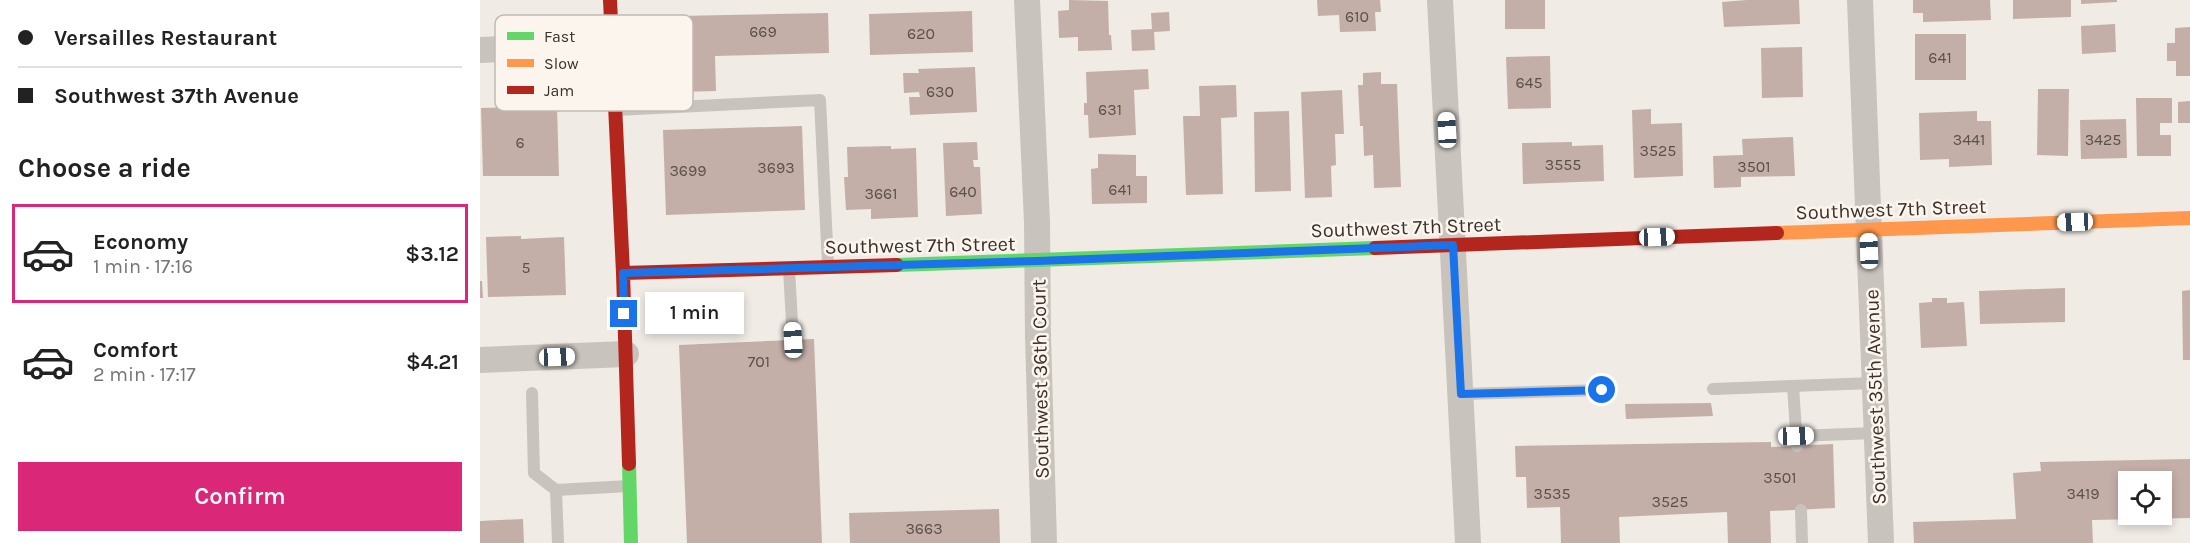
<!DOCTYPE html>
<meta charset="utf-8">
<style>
body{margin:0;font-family:Karla,sans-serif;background:#f2f2f2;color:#222;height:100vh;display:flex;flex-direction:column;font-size:22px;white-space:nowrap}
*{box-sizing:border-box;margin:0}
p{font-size:20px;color:#767676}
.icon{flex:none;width:33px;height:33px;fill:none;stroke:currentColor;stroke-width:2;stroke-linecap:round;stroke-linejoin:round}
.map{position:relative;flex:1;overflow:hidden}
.side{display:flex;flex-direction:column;background:#fff;width:480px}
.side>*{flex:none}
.guide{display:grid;align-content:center;height:132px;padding:0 18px;background:#fff}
.buttons{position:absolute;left:1638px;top:471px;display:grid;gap:12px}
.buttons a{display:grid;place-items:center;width:54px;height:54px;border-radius:0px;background:#fff;box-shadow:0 3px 9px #0003;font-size:30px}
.end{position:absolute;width:27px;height:27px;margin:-14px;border:8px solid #1a73e8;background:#fff;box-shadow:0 0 0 3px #fff}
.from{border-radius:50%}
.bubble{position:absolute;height:42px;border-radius:0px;background:#fff;box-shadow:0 3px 9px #0003;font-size:20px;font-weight:600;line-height:42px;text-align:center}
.car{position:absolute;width:18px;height:36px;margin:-18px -9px;border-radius:8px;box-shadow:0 0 4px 2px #0007;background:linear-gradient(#fff 24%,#345 0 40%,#fff 0 76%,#345 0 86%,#fff 0)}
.guide b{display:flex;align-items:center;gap:21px;height:57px;font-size:22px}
.guide b+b{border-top:2px solid #e0e0e0}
.guide i{width:15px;height:15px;background:#222}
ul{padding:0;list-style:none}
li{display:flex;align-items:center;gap:18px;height:99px;margin:0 12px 9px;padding:0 6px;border:3px solid transparent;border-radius:0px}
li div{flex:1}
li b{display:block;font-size:22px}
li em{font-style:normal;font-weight:600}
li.on{border-color:#db2777}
li>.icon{width:54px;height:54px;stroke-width:1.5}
h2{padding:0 18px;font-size:27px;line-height:72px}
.action{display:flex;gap:12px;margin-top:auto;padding:12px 18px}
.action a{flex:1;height:69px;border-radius:0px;background:#db2777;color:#fff;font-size:24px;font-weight:600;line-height:69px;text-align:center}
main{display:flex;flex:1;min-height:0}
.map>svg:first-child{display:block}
.building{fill:#c3afa7;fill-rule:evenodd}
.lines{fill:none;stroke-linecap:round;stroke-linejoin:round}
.lane{stroke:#c9c3be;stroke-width:12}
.street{stroke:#c9c3be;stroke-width:26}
.fast{stroke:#63d668;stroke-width:14}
.slow{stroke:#ff974d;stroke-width:14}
.jam{stroke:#b3261e;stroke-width:14}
.route{stroke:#1a73e8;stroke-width:8}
.labels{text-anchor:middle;stroke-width:5;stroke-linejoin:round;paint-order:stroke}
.number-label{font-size:16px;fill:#5d504a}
.street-label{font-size:20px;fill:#3b302b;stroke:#fbf5ee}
.key{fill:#fbf5ee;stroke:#c1bab4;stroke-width:1.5}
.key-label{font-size:16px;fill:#3b302b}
</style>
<main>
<section class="side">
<div class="guide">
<b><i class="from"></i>Versailles Restaurant</b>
<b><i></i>Southwest 37th Avenue</b>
</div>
<h2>Choose a ride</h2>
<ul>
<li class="on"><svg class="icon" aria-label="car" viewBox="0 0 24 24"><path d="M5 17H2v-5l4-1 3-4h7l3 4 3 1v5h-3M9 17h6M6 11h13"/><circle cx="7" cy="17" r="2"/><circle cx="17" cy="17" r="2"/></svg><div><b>Economy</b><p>1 min · 17:16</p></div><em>$3.12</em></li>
<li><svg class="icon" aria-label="car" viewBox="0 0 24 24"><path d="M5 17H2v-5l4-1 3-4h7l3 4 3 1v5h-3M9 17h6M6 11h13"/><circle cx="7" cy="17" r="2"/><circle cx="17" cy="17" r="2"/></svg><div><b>Comfort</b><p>2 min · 17:17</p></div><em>$4.21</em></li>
</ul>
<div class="action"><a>Confirm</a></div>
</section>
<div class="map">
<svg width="1710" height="543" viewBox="0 0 1710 543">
<rect width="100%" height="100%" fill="#f0ebe5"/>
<!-- building -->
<path class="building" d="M589,0l39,1 1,34h2l1,15 -34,1v-14l-19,1 -1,-27 11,-1z
M837,0h63l1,12h-6l1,19 -36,1 -1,-17 -21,1z
M1025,0h40v29h-40z
M1267,0h52l1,24 -76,3 -2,-25z
M1433,0h77l1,20 -68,2v-9h-10z
M1533,0h58v17l-58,2z
M1601,0h36v2l-36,2z
M492,11l1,41 -103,3 -1,-41z
M689,12l1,19 -16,1 1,18 -23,1 -1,-21 21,-1 -1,-16z
M348,13l1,40 -114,3 1,35 -36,1 -2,-76z
M1635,24l1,28 -34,2 -1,-28z
M1710,27v49h-14v-15h-9v-18h8v-15z
M1435,34h51v46h-51z
M1322,47l1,50 -41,1 -1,-50z
M1070,56l1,52 -43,1 -2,-52z
M495,67l2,45 -67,3 -1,-18h11l-1,-5 -15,1 -1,-20h16l-1,-4z
M668,69l1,20 -15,1 2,45 -47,3 -1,-23h-4v-12h3l-1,-31z
M901,72v12h16l4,103 -27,1 -1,-33 -9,1 -1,-30h-3l-2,-41h5v-12z
M756,85l1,32 -16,1 2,76 -37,1 -3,-79h17l-1,-30z
M1558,89h31l-1,67 -31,-1z
M862,90l2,44h-9l1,31 -5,1 1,31 -27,1 -4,-106z
M1656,98h36v25h-12v12h11v21h-34z
M1710,101v22h-12v-21z
M77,106l2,70h-76l-2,-68z
M1171,109v15l31,-1 1,53 -49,2 -2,-68z
M809,111l2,80 -36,1 -1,-80z
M1497,111v10h14l1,44 -43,2v-8l-29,1 -1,-47z
M1646,119l1,39 -46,1 -1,-39z
M322,126l3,84 -139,5 -3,-85z
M1313,137l2,39 -54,1v10l-27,1 -1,-32 30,-1 -1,-16z
M497,142l1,18h-5l1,7h6l2,47 -36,2 -3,-73z
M1092,142v4l31,-1 1,36 -81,3 -1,-41z
M411,146v3l25,-1 2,69 -47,2v-10l-25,1 -2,-33h4l-1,-30z
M618,154l38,1v21h11v27l-55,1 -1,-35 7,-1z
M41,236v3l43,-2 2,58 -78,2 -2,-60z
M0,281h2l1,17h-3z
M1585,288v34l-85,2 -1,-33z
M1710,290v70h-7l-1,-69z
M1452,298h15v5l17,-1 3,44 -46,2 -2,-45 13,-1z
M334,339l8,204h-135l-8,-198z
M1231,403l2,13 -87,3 -1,-15z
M1291,442v5l62,-3 2,64 -65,3 1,32h-43l-1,-31 -108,5 1,26h-59l-1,-36 -33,1 -1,-31h-10l-1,-31z
M1710,459v59l-98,2 1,23h-179l-1,-21 103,-3 -3,-46 28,-2 -1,-9zM1648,482h34v32h-34z
M519,509l1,34h-150l-1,-30z
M43,519l1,24h-44v-22z"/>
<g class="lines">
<!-- lane -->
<path class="lane" d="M136,110l204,-10 8,165
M309,269l4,71
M1313,386l4,60
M1233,389l161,-6
M52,393l2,80 22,17 73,-4
M981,394l141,-4
M1316,436l80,-3
M76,490l2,53
M1321,510l1,33"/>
<!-- street -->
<path class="street" d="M547,0l10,222 1,115 6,206
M960,0l28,543
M1380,0l21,543
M0,50l133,-6
M0,360l146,-6"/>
<!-- fast -->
<path class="fast" d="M417,265l478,-17
M149,464l2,79"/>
<!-- slow -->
<path class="slow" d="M1297,233l413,-15"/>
<!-- jam -->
<path class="jam" d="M130,0l13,273 6,191
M895,248l402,-15
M143,273l274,-8"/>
</g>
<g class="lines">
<!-- route -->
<path class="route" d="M144,314l-1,-41 414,-12 416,-16 8,149 141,-4"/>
</g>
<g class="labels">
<!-- number labels -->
<g class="number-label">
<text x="877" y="22">610</text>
<text x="283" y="37">669</text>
<text x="441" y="39">620</text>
<text x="1460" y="63">641</text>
<text x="1049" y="88">645</text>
<text x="460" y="97">630</text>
<text x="630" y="115">631</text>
<text x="1489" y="145">3441</text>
<text x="1623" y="145">3425</text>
<text x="40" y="148">6</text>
<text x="1178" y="156">3525</text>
<text x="1083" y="170">3555</text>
<text x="1274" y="172">3501</text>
<text x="296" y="173">3693</text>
<text x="208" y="176">3699</text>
<text x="640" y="195">641</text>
<text x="483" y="197">640</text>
<text x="401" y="199">3661</text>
<text x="46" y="273">5</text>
<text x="279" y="367">701</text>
<text x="1300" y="483">3501</text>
<text x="1072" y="499">3535</text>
<text x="1603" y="499">3419</text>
<text x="1190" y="507">3525</text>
<text x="444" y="534">3663</text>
</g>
<!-- street labels -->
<g class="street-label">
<text transform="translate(1411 209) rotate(-2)" y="7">Southwest 7th Street</text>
<text transform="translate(926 227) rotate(-2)" y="7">Southwest 7th Street</text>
<text transform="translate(440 245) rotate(-1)" y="7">Southwest 7th Street</text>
<text transform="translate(560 379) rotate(-91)" y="7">Southwest 36th Court</text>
<text transform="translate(1395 397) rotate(-92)" y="7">Southwest 35th Avenue</text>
</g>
</g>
<!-- legend -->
<rect x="15" y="15" width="198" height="96" rx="9" class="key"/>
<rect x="27" y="32" width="27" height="8" fill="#63d668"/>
<rect x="27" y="59" width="27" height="8" fill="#ff974d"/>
<rect x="27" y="86" width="27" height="8" fill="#b3261e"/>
<g class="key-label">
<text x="64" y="42">Fast</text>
<text x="64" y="69">Slow</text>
<text x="64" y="96">Jam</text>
</g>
</svg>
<div class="buttons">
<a><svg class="icon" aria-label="locate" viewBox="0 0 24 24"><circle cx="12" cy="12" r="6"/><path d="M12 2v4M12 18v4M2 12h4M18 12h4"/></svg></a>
</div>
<i class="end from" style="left:1122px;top:390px"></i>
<i class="end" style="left:144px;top:314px"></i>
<div class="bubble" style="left:165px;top:292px;width:99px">1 min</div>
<i class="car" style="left:967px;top:130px;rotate:357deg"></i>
<i class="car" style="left:1595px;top:222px;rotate:268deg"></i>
<i class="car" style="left:1177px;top:237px;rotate:88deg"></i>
<i class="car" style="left:1389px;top:251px;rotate:358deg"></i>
<i class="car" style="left:313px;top:340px;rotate:357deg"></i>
<i class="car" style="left:77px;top:357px;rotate:88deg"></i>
<i class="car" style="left:1316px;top:436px;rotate:88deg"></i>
</div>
</main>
